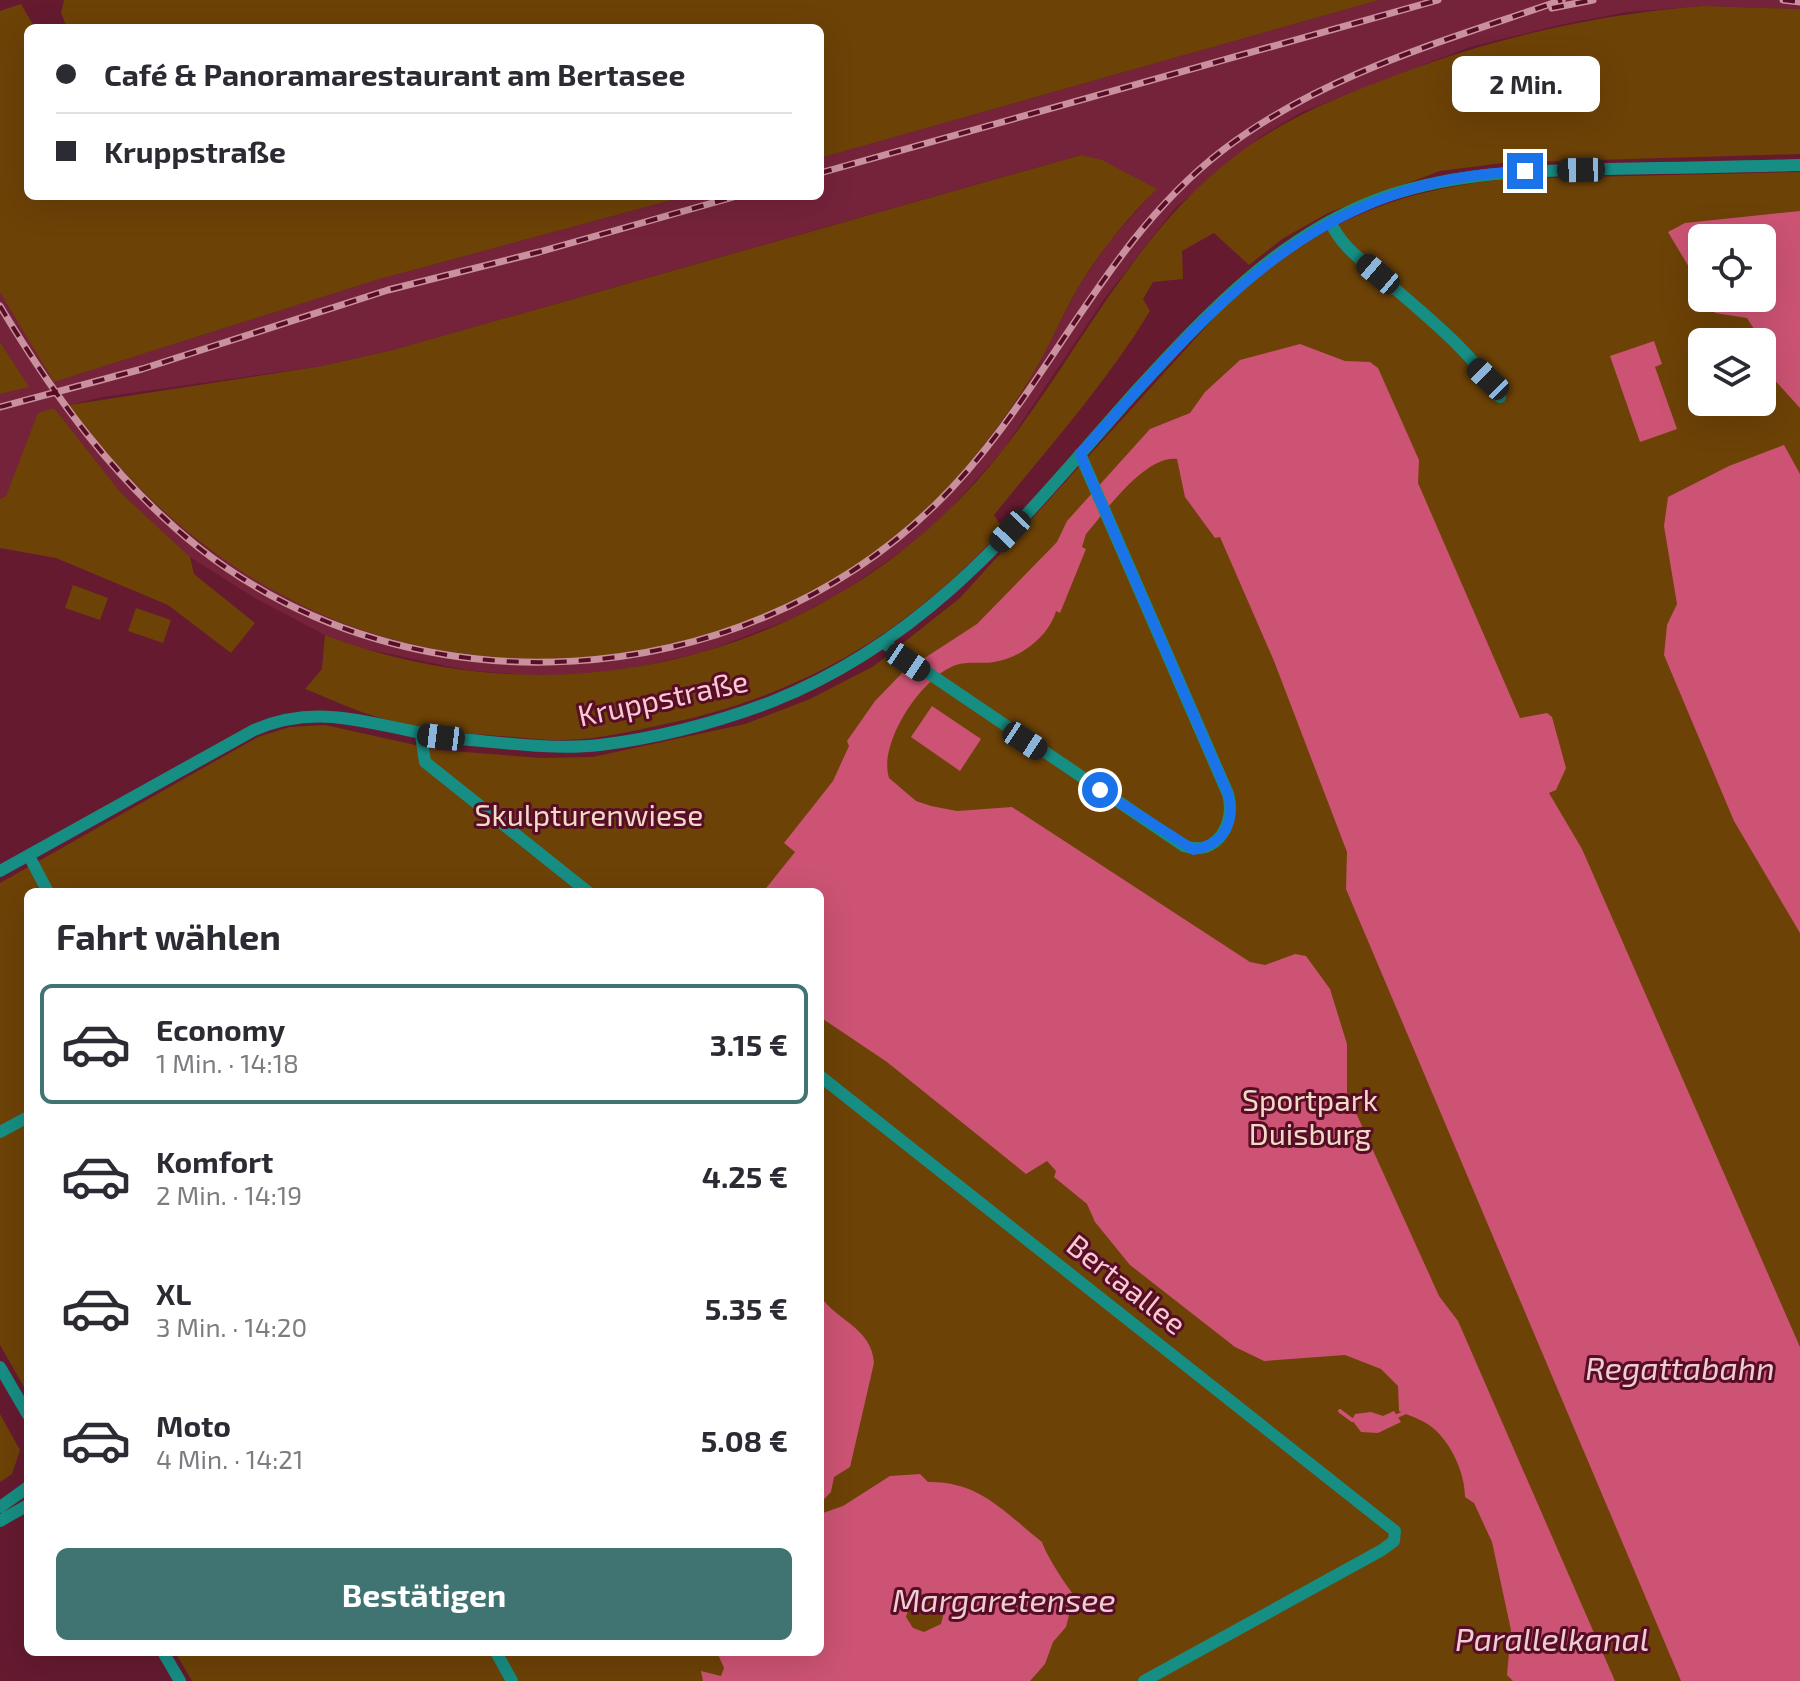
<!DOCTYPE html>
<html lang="de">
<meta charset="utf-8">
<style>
body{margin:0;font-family:"Exo 2",sans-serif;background:#f2f2f3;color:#2b2b33;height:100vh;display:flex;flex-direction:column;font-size:30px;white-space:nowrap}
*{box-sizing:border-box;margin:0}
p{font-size:26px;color:#7c7c81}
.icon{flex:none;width:44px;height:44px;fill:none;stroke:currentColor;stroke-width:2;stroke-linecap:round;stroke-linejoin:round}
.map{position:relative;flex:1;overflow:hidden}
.side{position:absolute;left:24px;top:888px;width:800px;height:768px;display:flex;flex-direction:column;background:#fff;border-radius:12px;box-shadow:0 8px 32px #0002}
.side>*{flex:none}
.top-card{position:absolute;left:24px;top:24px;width:800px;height:176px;border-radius:12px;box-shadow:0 8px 32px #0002;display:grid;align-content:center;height:176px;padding:0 32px;background:#fff}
.controls{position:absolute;left:1688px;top:224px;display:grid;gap:16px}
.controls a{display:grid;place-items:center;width:88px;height:88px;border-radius:12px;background:#fff;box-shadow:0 8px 32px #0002;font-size:40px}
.end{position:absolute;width:36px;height:36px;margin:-18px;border:10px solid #1a73e8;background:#fff;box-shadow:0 0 0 4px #fff}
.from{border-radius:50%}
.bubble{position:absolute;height:56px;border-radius:12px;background:#fff;box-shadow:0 8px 32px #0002;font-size:26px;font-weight:700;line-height:56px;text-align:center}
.car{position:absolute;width:24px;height:48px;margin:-24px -12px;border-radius:10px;box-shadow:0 0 6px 2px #0007;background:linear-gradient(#222 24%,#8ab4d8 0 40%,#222 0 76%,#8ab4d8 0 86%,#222 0)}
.top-card b{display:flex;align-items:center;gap:28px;height:76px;font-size:30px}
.top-card b+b{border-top:2px solid #e1e1e2}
.top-card i{width:20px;height:20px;background:#2b2b33}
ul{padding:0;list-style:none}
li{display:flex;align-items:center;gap:24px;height:120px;margin:0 16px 12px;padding:0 16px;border:4px solid transparent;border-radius:12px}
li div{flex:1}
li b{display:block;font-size:30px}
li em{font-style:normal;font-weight:700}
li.current{border-color:#3f7473}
li>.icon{width:72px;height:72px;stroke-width:1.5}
h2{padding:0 32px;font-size:36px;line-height:96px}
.action{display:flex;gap:16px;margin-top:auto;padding:16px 32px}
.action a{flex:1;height:92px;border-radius:12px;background:#3f7473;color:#fff;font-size:32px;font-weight:700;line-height:92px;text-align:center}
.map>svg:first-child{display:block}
.built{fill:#75233b;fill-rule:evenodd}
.green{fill:#6d4207;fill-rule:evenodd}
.water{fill:#cc5373;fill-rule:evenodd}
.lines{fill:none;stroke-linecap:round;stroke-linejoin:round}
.stream{stroke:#cc5373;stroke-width:4}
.minor{stroke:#178e84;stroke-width:12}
.rail-casing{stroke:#c9919e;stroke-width:7}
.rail{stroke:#580d27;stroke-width:4;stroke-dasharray:12;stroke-linecap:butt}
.route{stroke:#1a73e8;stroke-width:10}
.labels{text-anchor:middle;stroke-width:6;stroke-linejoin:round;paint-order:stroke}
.street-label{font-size:30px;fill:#f9cad2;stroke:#580d27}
.park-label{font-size:30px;fill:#f1dbc6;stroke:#580d27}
.water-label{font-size:32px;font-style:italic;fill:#efced3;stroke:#580d27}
</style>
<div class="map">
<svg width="1800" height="1681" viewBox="0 0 1800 1681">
<rect width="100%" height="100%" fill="#651a30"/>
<!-- built -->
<path class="built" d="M1379,0h421v9l-97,-3 -76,6 -68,13 -89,22 -168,65 -39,23 -88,73 -71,91 -101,151 -60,67 -30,26 -73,51 -54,27 -82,31 -88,20 -80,4 -70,-6 -105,-22 -36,-13 -70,-37 -65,-41 -69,-64 -67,-85 -32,51 -16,37 -6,3v-105l28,-7 -28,-45v-70l54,110 322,-102 311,-84h133v-38zM1080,155l76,34 -46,52 -31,45 -54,102 -35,50 -58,66 -66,53 -75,44 -69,29 -39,12 -86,15 -130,-3 -47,-9 -89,-27 -44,-20 -82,-51 -60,-52 -76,-90 33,-8 220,-31 71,-16z"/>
<!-- green -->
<path class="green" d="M64,0h1315l-559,158v-130h-753l-6,-15z
M21,4l14,24h-7v168h659l-311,84 -322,102 -54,-90v-281z
M1703,6l97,3v145l-297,9 -63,8 -112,42 -46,26 -33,26 -35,-32 -32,18 1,28 -30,3 -10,17 7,12c-45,74 -102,137 -156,204l9,14c-97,105 -201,167 -342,196 -32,7 -63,14 -96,15 -22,1 -44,-3 -66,-4 -39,-3 -77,-6 -115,-17 -27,-7 -53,-20 -79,-30l17,-20 3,-34c242,93 517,20 677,-184 78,-99 130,-216 232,-294 45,-35 92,-55 144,-75 106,-42 211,-67 325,-76z
M1081,155l21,5 55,29c-30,29 -56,62 -78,97 -20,34 -34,71 -56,104 -26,40 -56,79 -90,113 -166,165 -444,204 -649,93 -87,-46 -157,-112 -215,-191l253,-39 71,-16z
M1800,172v1509h-1608l-17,-29h645v-760h-792v502l-28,-49v-462l258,-146 32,-10 35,-2 113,25 103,8 52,-1 152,-33 65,-25 64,-33 86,-68 273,-301c89,-74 157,-106 273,-118zM1702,238h60v60h-60zM1702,342h60v60h-60z
M0,342l29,45 -29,7z
M54,408l67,85 69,64 4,17 61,49 -24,30 -63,-48 -112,-47 -56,-10v-49l6,-3 32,-83z
M73,585l35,13 -8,22 -35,-12z
M136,608l35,12 -8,23 -35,-12z
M0,1414l20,36 -8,24 -12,8z"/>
<!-- water -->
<path class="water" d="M1800,211v197l-38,-42v-24h-4l1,-5 -12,-19 -32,-5 -8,-15h55v-60h-60v51l-34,-57 17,-9z
M1654,341l8,23 -7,3 22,62 -37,13 -30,-86z
M1300,344l45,17 25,1 8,6 41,92 -1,23 102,235 27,-5 5,4 14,51 -10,22 -7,3 33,56 218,498v334h-119l-335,-792 1,-37 -73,-191 -54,-124 -5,1 -30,-41 -8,-38c-32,-4 -71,52 -91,75l-4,13 4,2 -26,64 -4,-2c-7,25 -35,47 -62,51 -12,2 -27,-1 -38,3 -35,12 -78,79 -67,113l27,23 15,5 26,5 55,-4 238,155 15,3 30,-11 11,2 24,33 17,55v49l92,203 19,25 157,360h-102l-6,-6 4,-45 -19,-88 -18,-39 -9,-6c0,-24 -14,-54 -32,-69 -9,-8 -23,-12 -34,-17l-1,-25 -17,-17 -36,-14 -81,6 -29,-14 -105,-82 -35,-43 -8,-18 -33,-27 2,-6 -9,-10 -21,13 -139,-112 -67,-45v-125h-57l32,-40 -11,-9 49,-62 16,-35 -2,-5 28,-40 28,-29 74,-48 80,-82 10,-21 83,-92 40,-16 15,-21 35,-32z
M1784,445l16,29v459l-66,-112 -70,-166 3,-30 10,-21 -13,-78 4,-29 61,-31z
M932,706l49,33 -21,32 -49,-34z
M820,1296c17,25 52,32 54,67l-24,104 -16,10 -3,15 -11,11z
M1394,1411l7,11 -23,11 -17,-1 -9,-12 3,-6 16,-2 12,4z
M920,1474l8,8c51,-1 75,29 114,60 3,11 24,44 32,53l-8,32 -13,15 -8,22 -15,17h-327l-2,-10 20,5 3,-8 -7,-16h103v-138l23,-8 47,-30zM923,1594l17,7 4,11 -3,12 -17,8 -11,-4 -7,-11 5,-17z"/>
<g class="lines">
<!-- stream -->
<path class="stream" d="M1340,1411l12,9
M1397,1416l7,-3"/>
<!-- minor -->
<path class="minor" d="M1330,221c11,25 29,37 49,54 41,36 92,75 121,122
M884,643l300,203c34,11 52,-24 44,-52l-148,-340
M421,735l4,27 163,130
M29,856l19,36
M0,871l254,-141c73,-32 132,2 206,9 45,4 95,11 140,6 56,-7 118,-23 171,-43 161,-64 253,-185 364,-310 69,-75 140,-153 238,-191 76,-29 153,-30 233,-32 65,-1 129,-2 194,-4
M820,1076l575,455 -1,10 -12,9 -238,131
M0,1132l28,-15
M0,1367l28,48
M0,1507l28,-20
M0,1521l28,-16
M163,1652l17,29
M496,1652l16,29"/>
<!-- rail casing -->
<g class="rail-casing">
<path id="rail" d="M1783,0l17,2
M1552,8l41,-8
M820,173l618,-173
M0,306c54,90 115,175 198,241 215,170 541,148 736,-41 112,-108 164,-260 289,-356 100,-76 222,-109 339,-150
M0,407l142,-38 246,-79 151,-38 198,-56"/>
</g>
<!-- rail -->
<use href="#rail" class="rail"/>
</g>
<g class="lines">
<!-- route -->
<path class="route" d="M1100,790l94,60c30,-7 42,-27 34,-56l-148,-340c131,-145 232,-275 445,-283"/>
</g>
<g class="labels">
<!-- street labels -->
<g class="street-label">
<text transform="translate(663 699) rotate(-12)" y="10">Kruppstraße</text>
<text transform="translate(1126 1285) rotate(38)" y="10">Bertaallee</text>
</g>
<!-- park labels -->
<g class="park-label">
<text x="589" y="826">Skulpturenwiese</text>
<text x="1310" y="1111">Sportpark<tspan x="1310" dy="34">Duisburg</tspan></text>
</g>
<!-- water labels -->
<g class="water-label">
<text x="1680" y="1380">Regattabahn</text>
<text x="1004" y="1612">Margaretensee</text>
<text x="1552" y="1651">Parallelkanal</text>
</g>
</g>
</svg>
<div class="controls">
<a><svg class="icon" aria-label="locate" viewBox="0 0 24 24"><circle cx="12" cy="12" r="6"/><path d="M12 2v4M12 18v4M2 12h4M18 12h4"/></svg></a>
<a><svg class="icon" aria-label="layers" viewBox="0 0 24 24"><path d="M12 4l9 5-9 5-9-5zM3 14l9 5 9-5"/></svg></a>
</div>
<i class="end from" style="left:1100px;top:790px"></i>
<i class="end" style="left:1525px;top:171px"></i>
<div class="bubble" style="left:1452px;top:56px;width:148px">2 Min.</div>
<i class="car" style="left:1581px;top:170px;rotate:269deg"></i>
<i class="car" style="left:1378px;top:274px;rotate:310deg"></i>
<i class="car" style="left:1488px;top:379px;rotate:314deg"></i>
<i class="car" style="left:1010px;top:531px;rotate:223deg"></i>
<i class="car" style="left:908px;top:662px;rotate:124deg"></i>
<i class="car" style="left:441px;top:737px;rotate:277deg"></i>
<i class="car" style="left:1025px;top:741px;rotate:123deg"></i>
<div class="top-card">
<b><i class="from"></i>Café &amp; Panoramarestaurant am Bertasee</b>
<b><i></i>Kruppstraße</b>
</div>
<section class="side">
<h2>Fahrt wählen</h2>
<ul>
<li class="current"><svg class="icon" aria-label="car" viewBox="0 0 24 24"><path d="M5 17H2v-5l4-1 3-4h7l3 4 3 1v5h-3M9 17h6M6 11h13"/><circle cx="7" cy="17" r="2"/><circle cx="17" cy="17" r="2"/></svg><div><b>Economy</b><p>1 Min. · 14:18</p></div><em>3.15 €</em></li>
<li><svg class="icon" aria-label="car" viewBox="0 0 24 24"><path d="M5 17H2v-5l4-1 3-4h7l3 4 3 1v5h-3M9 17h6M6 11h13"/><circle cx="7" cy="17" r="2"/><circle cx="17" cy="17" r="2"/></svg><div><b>Komfort</b><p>2 Min. · 14:19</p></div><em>4.25 €</em></li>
<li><svg class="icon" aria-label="car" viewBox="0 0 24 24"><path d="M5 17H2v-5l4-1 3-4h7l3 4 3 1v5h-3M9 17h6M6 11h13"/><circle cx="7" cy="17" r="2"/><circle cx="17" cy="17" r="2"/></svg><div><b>XL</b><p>3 Min. · 14:20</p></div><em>5.35 €</em></li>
<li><svg class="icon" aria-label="car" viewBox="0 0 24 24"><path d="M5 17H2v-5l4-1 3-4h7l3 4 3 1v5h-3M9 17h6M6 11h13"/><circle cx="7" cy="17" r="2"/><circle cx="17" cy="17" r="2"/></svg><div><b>Moto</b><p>4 Min. · 14:21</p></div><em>5.08 €</em></li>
</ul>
<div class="action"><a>Bestätigen</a></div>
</section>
</div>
